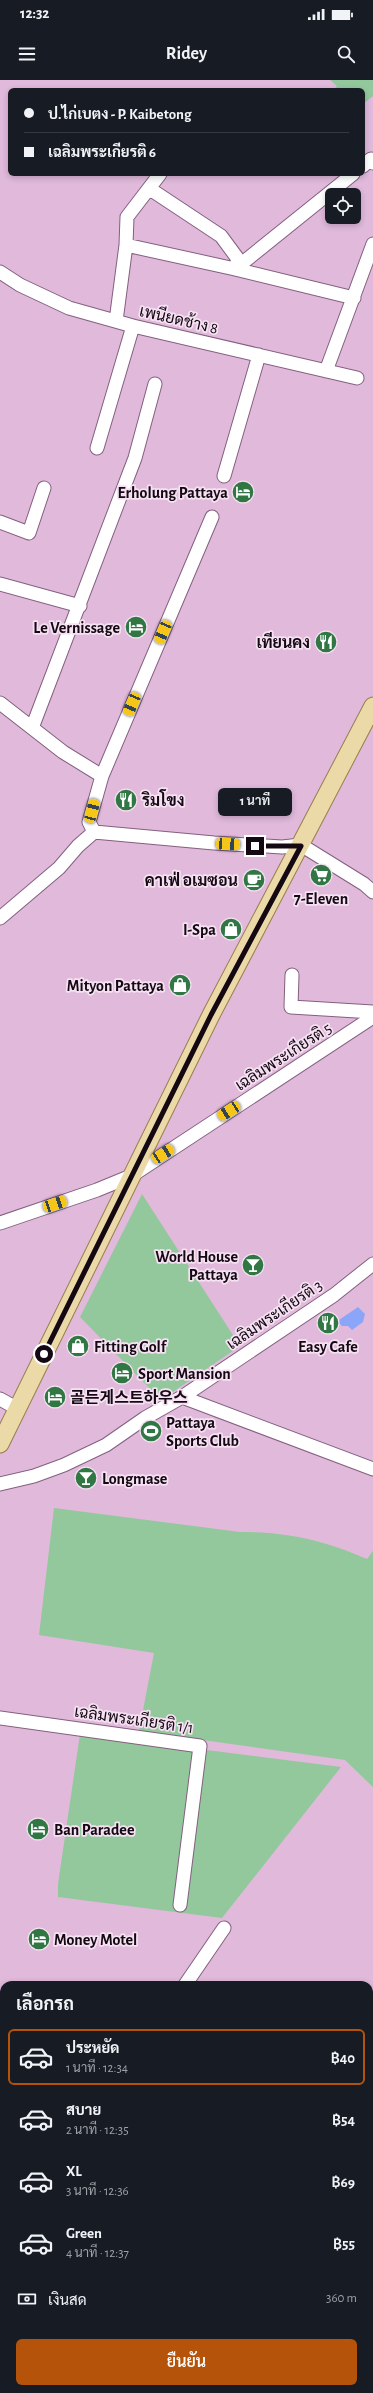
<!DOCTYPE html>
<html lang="th">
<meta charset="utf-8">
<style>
body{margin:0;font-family:"Alegreya Sans","Noto Sans KR",Sarabun,sans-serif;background:#242831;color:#f1f3f6;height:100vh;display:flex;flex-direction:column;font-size:15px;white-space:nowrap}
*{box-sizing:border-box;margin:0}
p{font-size:13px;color:#9ea1a6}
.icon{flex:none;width:22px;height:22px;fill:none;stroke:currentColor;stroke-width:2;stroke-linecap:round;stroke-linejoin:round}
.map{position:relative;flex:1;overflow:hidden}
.sheet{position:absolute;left:0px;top:1901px;width:373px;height:412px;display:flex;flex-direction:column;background:#171b24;border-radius:12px 12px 0 0;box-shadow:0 2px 6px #0003}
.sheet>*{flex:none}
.hud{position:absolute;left:8px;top:8px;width:357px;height:88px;border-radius:6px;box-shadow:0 2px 6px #0003;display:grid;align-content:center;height:88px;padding:0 16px;background:#171b24}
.fabs{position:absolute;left:325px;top:108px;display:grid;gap:8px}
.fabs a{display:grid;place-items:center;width:36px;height:36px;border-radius:6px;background:#171b24;box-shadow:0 2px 6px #0003;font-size:20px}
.end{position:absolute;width:18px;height:18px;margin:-9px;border:5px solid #140813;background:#fff;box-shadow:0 0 0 2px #fff}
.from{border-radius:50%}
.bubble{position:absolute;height:28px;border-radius:6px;background:#171b24;box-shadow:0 2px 6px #0003;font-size:13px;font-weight:600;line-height:28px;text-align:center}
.car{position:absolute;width:12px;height:24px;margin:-12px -6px;border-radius:5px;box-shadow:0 0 3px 1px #0007;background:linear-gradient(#f5c518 24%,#345 0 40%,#f5c518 0 76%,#345 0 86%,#f5c518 0)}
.hud b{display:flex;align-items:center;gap:14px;height:38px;font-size:15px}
.hud b+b{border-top:1px solid #363941}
.hud i{width:10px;height:10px;background:#f1f3f6}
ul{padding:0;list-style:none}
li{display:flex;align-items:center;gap:12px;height:56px;margin:0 8px 6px;padding:0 8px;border:2px solid transparent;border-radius:6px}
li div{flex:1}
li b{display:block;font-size:15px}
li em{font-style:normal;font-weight:600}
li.selected{border-color:#b45309}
li>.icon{width:36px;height:36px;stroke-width:1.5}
h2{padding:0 16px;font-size:18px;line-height:48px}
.pay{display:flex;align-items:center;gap:10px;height:44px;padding:0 16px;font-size:15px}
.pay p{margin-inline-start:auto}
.action{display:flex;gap:8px;margin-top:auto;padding:8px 16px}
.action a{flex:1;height:46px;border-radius:6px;background:#b45309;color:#fff;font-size:16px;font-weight:600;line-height:46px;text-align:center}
.status{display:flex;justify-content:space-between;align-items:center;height:28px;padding:0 20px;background:#171b24;direction:ltr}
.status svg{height:11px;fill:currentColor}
header{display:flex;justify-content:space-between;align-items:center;height:52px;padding:0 16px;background:#171b24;font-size:18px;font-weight:600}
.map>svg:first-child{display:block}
.green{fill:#93c89d}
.water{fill:#8ba5f9}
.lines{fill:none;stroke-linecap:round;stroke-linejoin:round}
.minor-casing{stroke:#83607f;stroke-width:15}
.major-casing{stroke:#977f4d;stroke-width:19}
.minor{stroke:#fff;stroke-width:13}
.major{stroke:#ebd9a7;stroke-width:17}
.route{stroke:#140813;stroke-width:5}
.labels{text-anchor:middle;stroke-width:3.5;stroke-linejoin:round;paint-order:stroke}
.street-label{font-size:16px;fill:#140813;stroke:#f5e1f2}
.poi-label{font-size:16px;font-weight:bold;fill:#140813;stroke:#f5e1f2;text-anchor:start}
</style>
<div class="status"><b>12:32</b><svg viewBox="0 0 49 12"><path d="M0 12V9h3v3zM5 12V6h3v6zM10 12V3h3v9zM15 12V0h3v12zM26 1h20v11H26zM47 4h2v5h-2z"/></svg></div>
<header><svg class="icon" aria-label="menu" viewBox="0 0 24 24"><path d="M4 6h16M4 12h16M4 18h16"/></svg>Ridey<svg class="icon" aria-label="search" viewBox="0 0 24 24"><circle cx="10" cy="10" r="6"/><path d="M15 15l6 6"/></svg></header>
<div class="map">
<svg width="373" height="2313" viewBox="0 0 373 2313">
<rect width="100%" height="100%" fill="#e0b9db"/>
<!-- green -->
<path class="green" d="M330,0h43v16l-10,8v-14h-29l3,-4z
M142,1114l98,152 -79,54 -81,-83z
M54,1428l186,24c48,0 83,8 127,27l6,-8v236l-28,-27 -206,-29 15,-78 -115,-18z
M80,1654l261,33 -119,151 -164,-21v-13z"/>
<!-- water -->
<path class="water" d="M358,1227l7,7 -2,8 -11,8 -4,-4h-6l-3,-3v-3z"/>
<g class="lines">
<!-- minor casing -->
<g class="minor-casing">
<path id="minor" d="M363,86l8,-7 2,4
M150,109l71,47 17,23 -3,10
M126,165l109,24 119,29
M235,189l118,-95
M0,192l20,13 49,23 64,18 224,52
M116,241l10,-76 1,-28 33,-43
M326,291l47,-127
M97,368l36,-122
M224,396l35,-121
M0,442l29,11 15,-45
M0,504l80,22
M0,623l63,49 39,24
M32,648l103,-270 20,-74
M94,752l-5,-10 13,-46 110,-259
M0,838l59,-50 19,-22 16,-14 120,11 68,4 19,-2 63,39 9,8
M292,895l-1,32 82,5
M0,1143l97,-33 34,-14 242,-159
M182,1317l191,72
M0,1319l18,10
M0,1404l34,-8 30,-11 42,-20 39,-27 37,-21 152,-102 39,-31
M0,1638l200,28 -20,159
M185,1905l39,-57
M0,1971l4,1
M369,2012l4,-6"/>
</g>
<!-- major casing -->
<g class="major-casing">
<path id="major" d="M0,1364l211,-429 162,-309
M0,2165l4,1
M0,2187l4,1
M369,2269l4,1
M369,2293l4,1"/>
</g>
<!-- minor -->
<use href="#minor" class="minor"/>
<!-- major -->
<use href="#major" class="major"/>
</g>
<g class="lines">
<!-- route -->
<path class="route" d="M44,1274l167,-339 90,-169h-46"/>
</g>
<!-- icons -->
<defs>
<g id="hotel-disc" transform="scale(1.15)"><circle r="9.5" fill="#307744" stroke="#f5e1f2"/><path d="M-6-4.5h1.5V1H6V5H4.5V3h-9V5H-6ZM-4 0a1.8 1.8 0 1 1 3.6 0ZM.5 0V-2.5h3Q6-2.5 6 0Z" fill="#fff"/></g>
<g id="restaurant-disc" transform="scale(1.15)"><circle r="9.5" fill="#307744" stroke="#f5e1f2"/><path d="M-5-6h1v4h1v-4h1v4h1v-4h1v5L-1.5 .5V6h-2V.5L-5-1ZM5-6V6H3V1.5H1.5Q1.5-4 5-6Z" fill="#fff"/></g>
<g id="supermarket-disc" transform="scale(1.15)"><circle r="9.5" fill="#307744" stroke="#f5e1f2"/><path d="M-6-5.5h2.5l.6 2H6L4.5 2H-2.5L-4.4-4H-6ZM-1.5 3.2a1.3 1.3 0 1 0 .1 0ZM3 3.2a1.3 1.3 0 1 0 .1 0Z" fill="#fff"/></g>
<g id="cafe-disc" transform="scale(1.15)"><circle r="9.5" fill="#307744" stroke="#f5e1f2"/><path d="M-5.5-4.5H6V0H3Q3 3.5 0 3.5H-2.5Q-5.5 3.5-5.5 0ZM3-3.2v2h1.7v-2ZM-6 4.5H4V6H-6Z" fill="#fff"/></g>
<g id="shop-disc" transform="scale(1.15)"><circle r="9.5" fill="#307744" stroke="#f5e1f2"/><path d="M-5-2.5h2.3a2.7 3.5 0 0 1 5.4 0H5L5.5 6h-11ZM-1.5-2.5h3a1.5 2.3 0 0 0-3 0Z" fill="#fff"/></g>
<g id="bar-disc" transform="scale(1.15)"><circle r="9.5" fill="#307744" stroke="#f5e1f2"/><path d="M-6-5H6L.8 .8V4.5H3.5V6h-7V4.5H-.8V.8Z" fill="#fff"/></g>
<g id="stadium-disc" transform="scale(1.15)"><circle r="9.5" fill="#307744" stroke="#f5e1f2"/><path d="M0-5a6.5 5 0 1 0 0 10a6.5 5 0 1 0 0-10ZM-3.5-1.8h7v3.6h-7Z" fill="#fff"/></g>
</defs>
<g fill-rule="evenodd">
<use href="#hotel-disc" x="243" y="412"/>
<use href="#hotel-disc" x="136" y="547"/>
<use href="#restaurant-disc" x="326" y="562"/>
<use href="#restaurant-disc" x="126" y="720"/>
<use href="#supermarket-disc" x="321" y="795"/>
<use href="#cafe-disc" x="254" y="800"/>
<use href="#shop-disc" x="231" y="849"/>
<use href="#shop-disc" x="180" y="905"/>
<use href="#bar-disc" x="253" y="1185"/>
<use href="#restaurant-disc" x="328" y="1243"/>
<use href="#shop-disc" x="78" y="1266"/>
<use href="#hotel-disc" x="122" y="1293"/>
<use href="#hotel-disc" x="55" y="1317"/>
<use href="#stadium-disc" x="151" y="1351"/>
<use href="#bar-disc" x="86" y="1398"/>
<use href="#hotel-disc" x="38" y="1749"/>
<use href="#hotel-disc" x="39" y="1859"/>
</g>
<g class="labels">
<!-- street labels -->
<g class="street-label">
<text transform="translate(179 239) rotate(13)" y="6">เพนียดช้าง 8</text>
<text transform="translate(283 976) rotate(-33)" y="6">เฉลิมพระเกียรติ 5</text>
<text transform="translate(274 1234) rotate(-34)" y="6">เฉลิมพระเกียรติ 3</text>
<text transform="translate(134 1639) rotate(8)" y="6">เฉลิมพระเกียรติ 1/1</text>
</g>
<!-- poi labels -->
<g class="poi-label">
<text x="228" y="418" text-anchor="end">Erholung Pattaya</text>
<text x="120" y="553" text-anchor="end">Le Vernissage</text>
<text x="310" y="568" text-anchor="end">เทียนคง</text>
<text x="142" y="726">ริมโขง</text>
<text x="238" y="806" text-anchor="end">คาเฟ่ อเมซอน</text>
<text x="321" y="824" text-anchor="middle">7-Eleven</text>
<text x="216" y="855" text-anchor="end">I-Spa</text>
<text x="164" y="911" text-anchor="end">Mityon Pattaya</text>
<text x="238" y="1182" text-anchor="end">World House<tspan x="238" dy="18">Pattaya</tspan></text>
<text x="94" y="1272">Fitting Golf</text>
<text x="328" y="1272" text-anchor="middle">Easy Cafe</text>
<text x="138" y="1299">Sport Mansion</text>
<text x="70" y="1323">골든게스트하우스</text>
<text x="166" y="1348">Pattaya<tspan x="166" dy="18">Sports Club</tspan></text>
<text x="102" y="1404">Longmase</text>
<text x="54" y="1755">Ban Paradee</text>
<text x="54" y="1865">Money Motel</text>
</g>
</g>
</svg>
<div class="fabs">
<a><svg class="icon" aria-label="locate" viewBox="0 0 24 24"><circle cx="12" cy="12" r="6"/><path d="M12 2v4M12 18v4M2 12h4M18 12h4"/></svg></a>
</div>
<i class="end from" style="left:44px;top:1274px"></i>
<i class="end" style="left:255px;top:766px"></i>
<div class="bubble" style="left:218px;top:708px;width:74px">1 นาที</div>
<i class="car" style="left:163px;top:552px;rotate:203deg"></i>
<i class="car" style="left:132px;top:624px;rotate:203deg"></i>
<i class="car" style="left:92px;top:731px;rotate:15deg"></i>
<i class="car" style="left:228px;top:764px;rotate:93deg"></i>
<i class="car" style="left:229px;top:1031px;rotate:237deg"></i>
<i class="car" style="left:163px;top:1074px;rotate:57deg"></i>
<i class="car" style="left:55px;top:1124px;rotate:71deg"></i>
<div class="hud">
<b><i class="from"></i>ป.ไก่เบตง - P. Kaibetong</b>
<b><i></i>เฉลิมพระเกียรติ 6</b>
</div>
<section class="sheet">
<h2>เลือกรถ</h2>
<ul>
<li class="selected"><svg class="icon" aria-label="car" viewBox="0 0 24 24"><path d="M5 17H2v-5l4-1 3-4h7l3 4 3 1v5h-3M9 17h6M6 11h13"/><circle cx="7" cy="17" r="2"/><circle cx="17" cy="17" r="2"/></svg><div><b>ประหยัด</b><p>1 นาที · 12:34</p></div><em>฿40</em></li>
<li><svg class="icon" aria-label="car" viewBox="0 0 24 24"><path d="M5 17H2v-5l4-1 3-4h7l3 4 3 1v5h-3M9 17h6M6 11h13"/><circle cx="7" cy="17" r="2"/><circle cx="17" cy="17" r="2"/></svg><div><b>สบาย</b><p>2 นาที · 12:35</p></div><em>฿54</em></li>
<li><svg class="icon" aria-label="car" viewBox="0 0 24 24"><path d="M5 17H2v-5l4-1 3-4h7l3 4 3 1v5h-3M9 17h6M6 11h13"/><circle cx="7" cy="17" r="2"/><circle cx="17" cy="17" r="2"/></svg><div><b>XL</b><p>3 นาที · 12:36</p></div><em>฿69</em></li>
<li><svg class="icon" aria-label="car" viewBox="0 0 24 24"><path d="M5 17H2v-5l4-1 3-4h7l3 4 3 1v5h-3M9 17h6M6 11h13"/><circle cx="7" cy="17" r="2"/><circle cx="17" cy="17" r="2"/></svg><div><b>Green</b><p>4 นาที · 12:37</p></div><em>฿55</em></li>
</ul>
<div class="pay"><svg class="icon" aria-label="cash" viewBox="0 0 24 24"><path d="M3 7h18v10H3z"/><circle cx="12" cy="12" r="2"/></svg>เงินสด<p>360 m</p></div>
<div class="action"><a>ยืนยัน</a></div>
</section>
</div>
